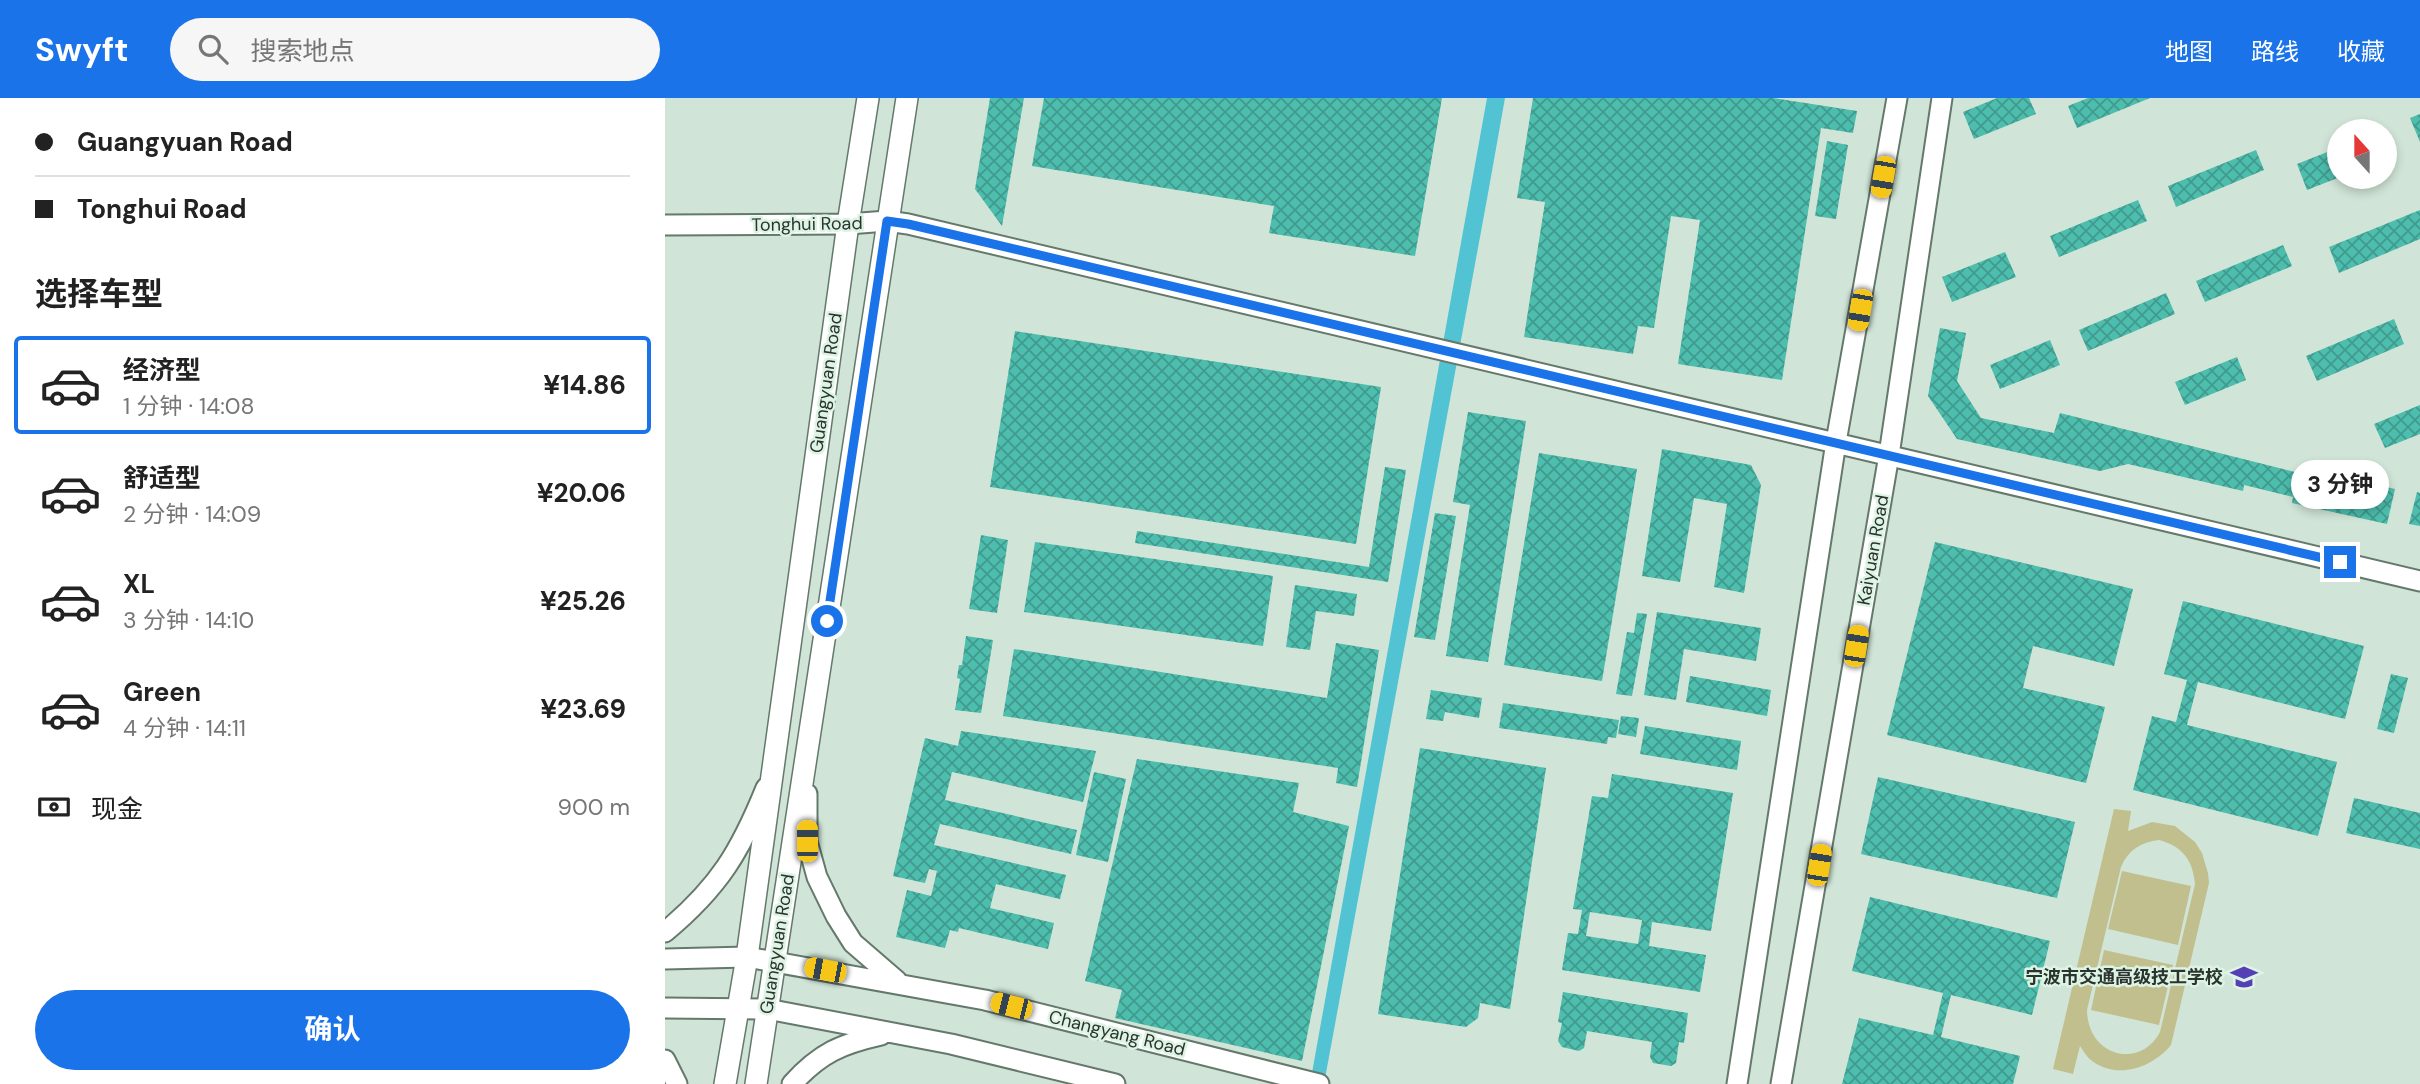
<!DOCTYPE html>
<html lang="zh">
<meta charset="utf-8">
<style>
body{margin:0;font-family:"DM Sans","Noto Sans SC",sans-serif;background:#f6f6f6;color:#222;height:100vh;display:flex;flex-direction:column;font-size:26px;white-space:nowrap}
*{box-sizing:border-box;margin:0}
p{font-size:23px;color:#767676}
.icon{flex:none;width:38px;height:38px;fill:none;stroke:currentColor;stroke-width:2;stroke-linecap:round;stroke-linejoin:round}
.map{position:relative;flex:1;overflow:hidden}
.drawer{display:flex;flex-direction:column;background:#fff;width:665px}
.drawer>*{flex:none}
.hud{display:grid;align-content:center;height:154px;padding:0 35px;background:#fff}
.needle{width:46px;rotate:339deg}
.tools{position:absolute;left:1662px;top:21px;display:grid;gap:14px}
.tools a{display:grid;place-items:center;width:70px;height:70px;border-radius:50%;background:#fff;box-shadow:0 4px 10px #0003;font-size:35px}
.end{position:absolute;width:32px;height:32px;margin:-16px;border:9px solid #1a73e8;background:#fff;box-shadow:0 0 0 4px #fff}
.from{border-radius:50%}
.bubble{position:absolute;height:49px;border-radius:24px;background:#fff;box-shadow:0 4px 10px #0003;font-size:23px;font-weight:700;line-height:49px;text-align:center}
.car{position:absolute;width:21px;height:42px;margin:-21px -10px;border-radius:9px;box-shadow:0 0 5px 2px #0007;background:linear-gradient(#f5c518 24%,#345 0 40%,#f5c518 0 76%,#345 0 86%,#f5c518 0)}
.hud b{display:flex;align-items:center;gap:24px;height:66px;font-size:26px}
.hud b+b{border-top:2px solid #e0e0e0}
.hud i{width:18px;height:18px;background:#222}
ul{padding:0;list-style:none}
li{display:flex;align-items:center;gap:21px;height:98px;margin:0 14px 10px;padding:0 21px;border:4px solid transparent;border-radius:7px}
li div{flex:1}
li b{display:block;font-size:26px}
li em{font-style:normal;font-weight:700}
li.selected{border-color:#1a73e8}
li>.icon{width:63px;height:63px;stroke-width:1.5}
h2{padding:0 35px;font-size:32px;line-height:84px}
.pay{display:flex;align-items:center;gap:18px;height:77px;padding:0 35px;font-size:26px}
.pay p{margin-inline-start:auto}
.action{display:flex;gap:14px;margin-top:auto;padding:14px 35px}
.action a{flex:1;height:80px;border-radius:42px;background:#1a73e8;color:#fff;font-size:28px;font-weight:700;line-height:80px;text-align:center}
header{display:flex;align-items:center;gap:42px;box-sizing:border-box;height:98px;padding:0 35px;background:#1a73e8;color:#fff}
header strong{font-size:33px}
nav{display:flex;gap:38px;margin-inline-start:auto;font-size:24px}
.search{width:490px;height:63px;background:#f6f6f6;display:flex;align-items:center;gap:18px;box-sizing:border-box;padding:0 24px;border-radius:38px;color:#767676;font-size:26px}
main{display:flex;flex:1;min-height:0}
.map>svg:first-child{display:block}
.garden{fill:#c2bf8e;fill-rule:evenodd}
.water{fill:#51c3d3}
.building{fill:url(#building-cross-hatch);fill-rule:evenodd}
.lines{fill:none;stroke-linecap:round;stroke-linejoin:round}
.secondary-casing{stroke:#65786c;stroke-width:23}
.primary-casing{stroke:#65786c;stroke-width:24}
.secondary{stroke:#fff;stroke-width:19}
.primary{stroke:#fff;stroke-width:21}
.route{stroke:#1a73e8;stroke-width:9}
.labels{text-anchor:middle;stroke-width:5;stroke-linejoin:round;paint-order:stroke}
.street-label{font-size:18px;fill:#2b332e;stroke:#ddf3e4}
.poi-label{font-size:18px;font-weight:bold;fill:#2b332e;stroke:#ddf3e4;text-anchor:end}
</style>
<header>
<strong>Swyft</strong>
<div class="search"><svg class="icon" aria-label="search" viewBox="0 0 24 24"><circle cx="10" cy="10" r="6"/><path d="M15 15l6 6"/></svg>搜索地点</div>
<nav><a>地图</a><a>路线</a><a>收藏</a></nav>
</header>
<main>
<section class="drawer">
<div class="hud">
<b><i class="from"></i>Guangyuan Road</b>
<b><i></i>Tonghui Road</b>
</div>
<h2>选择车型</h2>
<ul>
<li class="selected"><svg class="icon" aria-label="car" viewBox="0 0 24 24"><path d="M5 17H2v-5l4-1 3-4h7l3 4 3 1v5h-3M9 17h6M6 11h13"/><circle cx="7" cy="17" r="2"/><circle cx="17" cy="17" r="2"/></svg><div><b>经济型</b><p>1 分钟 · 14:08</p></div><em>¥14.86</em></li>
<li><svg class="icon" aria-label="car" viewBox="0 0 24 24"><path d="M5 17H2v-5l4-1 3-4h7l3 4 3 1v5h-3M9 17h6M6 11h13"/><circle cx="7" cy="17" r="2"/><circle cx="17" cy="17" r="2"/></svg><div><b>舒适型</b><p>2 分钟 · 14:09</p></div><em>¥20.06</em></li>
<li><svg class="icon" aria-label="car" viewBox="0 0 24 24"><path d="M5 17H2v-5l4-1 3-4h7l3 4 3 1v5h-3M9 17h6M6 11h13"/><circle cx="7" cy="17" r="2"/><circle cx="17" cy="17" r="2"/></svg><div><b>XL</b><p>3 分钟 · 14:10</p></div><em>¥25.26</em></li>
<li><svg class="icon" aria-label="car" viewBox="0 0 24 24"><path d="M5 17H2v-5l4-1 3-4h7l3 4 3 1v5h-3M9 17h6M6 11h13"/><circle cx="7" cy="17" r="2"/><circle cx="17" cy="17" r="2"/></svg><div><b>Green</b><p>4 分钟 · 14:11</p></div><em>¥23.69</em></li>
</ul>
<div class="pay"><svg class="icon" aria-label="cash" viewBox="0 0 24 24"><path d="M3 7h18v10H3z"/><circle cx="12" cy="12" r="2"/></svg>现金<p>900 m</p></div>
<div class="action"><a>确认</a></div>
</section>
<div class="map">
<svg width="1755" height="986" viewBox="0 0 1755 986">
<defs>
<pattern id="building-cross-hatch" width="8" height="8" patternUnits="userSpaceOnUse" patternTransform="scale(1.75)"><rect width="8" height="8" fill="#4dbdad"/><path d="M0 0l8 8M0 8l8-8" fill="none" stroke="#409a8d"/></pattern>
</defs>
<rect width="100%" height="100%" fill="#d0e5d7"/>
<!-- garden -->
<path class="garden" d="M1449,711l17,2 -3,20 24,-9 23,4 20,16 7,11 6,20 1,10 -38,162c-18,22 -51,34 -76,18 -7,-4 -11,-11 -15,-17l-7,28 -20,-5zM1494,742c23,6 34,20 36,44l-35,148c-19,37 -72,26 -73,-22l34,-143c7,-17 20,-25 38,-27z
M1457,773l69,15 -13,59 -70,-16z
M1439,852l69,15 -14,60 -68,-15z"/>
<!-- water -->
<path class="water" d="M822,0h18l-18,101 -163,885h-14z"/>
<!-- building -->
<path class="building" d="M325,0h34l-22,128 -27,-37z
M379,0h398l-27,158 -146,-23 5,-27 -242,-40z
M868,0h240l84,13 -4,22 -32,-5 -39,252 -104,-16 22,-144 -29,-4 -17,112 -16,-2 -5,28 -109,-17 21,-135 -28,-4z
M1332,0h32l7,16 -62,25 -11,-27z
M1423,0h62l-73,30 -9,-22z
M1755,16v28l-10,-24z
M1162,43l21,4 -12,74 -21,-3z
M1675,49v30l-33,13 -10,-26z
M1591,52l8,20 -88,37 -8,-21z
M1473,102l9,21 -88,36 -9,-21z
M1755,112v29l-81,34 -10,-26z
M1618,147l9,21 -87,36 -9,-21z
M1340,154l11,25 -64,25 -10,-25z
M1501,195l9,21 -87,37 -9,-21z
M1729,221l10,25 -87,37 -11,-25z
M1275,230l26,5 -9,48 24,37 73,15 6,-20 291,73 1,-7 43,10 -8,35 -95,-21 1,-6 -49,-12 -1,6 -115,-27 -28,7 -143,-32 -29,-43z
M350,233l366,56 -25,157 -366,-57z
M1385,242l10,25 -60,24 -10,-24z
M1572,259l9,23 -61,25 -10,-23z
M1755,307v29l-35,14 -11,-24z
M803,314l58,9 -38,241 -42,-6 24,-151 -17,-3z
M997,351l89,16 10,20 -17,108 -30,-6 13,-83 -33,-6 -14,84 -38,-6z
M874,355l98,16 -35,212 -98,-16z
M720,369l21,3 -18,112 -253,-39 2,-12 232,36z
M1752,394l3,1v33l-11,-2z
M770,415l21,3 -21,124 -21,-3z
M316,437l27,5 -11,73 -28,-4z
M370,444l238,34 -10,70 -239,-34z
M1270,444l198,47 -19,77 -81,-20 -10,42 82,19 -19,76 -199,-48z
M630,487l62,9 -3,22 -38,-5 -6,39 -24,-3z
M1518,503l181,45 -19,73 -147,-37 -11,43 150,37 -19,74 -185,-46 19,-74 24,6 11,-42 -23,-6z
M992,514l104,16 -5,33 -72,-12 -8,51 -32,-5z
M972,515l10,1 -15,82 -16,-2 11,-62 7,1z
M301,538l27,4 -12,73 -26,-3 5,-31 -3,-1 2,-13h3z
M671,545l43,7 -22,137 -21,-4 2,-15 -335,-52 11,-67 313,49z
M1726,576l17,4 -14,55 -17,-4z
M1025,578l81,14 -4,26 -81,-14z
M766,592l51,8 -3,20 -34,-6 -2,9 -17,-2z
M838,605l116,17 -3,18 -8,-1 -1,7 -108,-16z
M956,618l18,2 -3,19 -18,-3z
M980,628l96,15 -4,29 -97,-16z
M296,633l135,20 -13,51 -131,-30 -7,28 132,30 -6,24 -131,-30 -6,21 132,30 -6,24 -64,-15 -6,24 64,15 -6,26 -89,-21 -1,4 -8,-2 -5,18 -49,-11 11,-47 24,6 6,-25 -8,-2 -4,14 -32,-7 32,-138 33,8z
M755,650l126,20 -36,241 -30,-6 -2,15 -12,9 -88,-13z
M472,661l162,24 -6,29 56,14 -47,235 -187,-43 7,-28 -37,-9z
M429,674l32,7 -18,83 -32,-7z
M947,676l121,19 -22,138 -59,-9 -3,24 57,9 -6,37 -138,-22 6,-37 10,1 4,-24 -9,-1 19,-113 16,2zM925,814l52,8 -4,24 -52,-8z
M1213,679l197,45 -18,76 -196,-44z
M1689,700l66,15v36l-74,-16z
M1205,799l180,44 -18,74 -81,-20 -10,42 79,19 -7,28h-171l17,-66 74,17 10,-42 -91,-22z
M898,894l125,21 -4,30 -5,-1 -3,21 -5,3 -18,-3 -3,-6 2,-15 -65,-11 -3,17 -5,3 -17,-4 -4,-6 4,-18 -4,-1z"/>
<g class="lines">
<!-- secondary casing -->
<g class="secondary-casing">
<path id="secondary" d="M0,127l183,-1 39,-3 21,3 1512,357
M142,696v47l10,36 19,39 17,27 44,38
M0,834c54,-45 75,-80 101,-144
M0,861l82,-2 238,43 334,84
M0,910l102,1 184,35 164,40
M0,962l12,24
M127,986c28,-31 49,-40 89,-49
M1072,986l99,-642 61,-344
M1116,986l108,-629 53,-357"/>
</g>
<!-- primary casing -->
<g class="primary-casing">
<path id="primary" d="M60,986l22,-127 101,-733 20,-126
M91,986l151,-986"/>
</g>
<!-- secondary -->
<use href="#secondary" class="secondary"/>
<!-- primary -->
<use href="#primary" class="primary"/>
</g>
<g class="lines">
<!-- route -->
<path class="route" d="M162,523l60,-400 21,3 1432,338"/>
</g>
<!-- icons -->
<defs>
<g id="university-bare" transform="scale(2.1)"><path d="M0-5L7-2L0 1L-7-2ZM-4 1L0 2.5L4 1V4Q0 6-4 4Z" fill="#553fb7" stroke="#ddf3e4" stroke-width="2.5" paint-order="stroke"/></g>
</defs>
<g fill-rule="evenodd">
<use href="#university-bare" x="1579" y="879"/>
</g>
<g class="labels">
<!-- street labels -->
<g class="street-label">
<text transform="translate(142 126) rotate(-1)" y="6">Tonghui Road</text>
<text transform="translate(161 285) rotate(-82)" y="6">Guangyuan Road</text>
<text transform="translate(1208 452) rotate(-80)" y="6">Kaiyuan Road</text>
<text transform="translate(112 846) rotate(-81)" y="6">Guangyuan Road</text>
<text transform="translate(452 935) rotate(14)" y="6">Changyang Road</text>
</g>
<!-- poi labels -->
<g class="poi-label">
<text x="1558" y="885">宁波市交通高级技工学校</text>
</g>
</g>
</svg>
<div class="tools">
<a><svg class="needle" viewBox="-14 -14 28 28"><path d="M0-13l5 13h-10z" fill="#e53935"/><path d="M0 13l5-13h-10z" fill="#767676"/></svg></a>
</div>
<i class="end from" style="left:162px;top:523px"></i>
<i class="end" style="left:1675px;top:464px"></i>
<div class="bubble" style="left:1626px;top:362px;width:98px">3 分钟</div>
<i class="car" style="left:1218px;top:79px;rotate:190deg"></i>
<i class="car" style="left:1195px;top:212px;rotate:190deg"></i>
<i class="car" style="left:1191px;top:548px;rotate:9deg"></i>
<i class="car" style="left:142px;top:743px;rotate:0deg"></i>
<i class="car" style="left:1154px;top:767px;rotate:9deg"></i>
<i class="car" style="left:160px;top:872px;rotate:281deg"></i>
<i class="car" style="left:346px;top:908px;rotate:284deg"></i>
</div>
</main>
